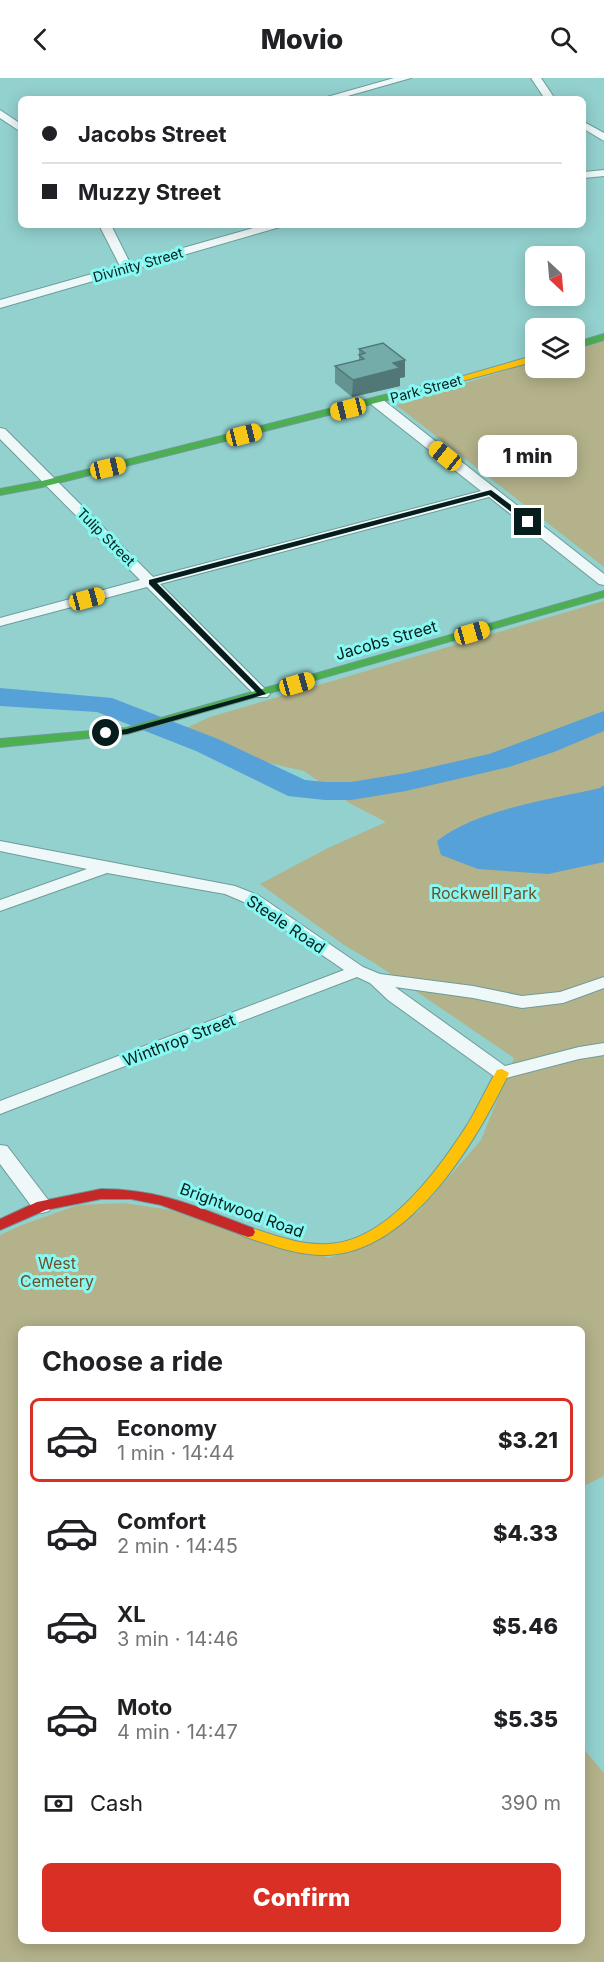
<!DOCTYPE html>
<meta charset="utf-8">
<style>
body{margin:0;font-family:Inter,sans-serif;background:#f2f2f2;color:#202124;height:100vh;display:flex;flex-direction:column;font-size:22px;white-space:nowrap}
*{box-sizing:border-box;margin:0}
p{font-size:20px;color:#757577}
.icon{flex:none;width:33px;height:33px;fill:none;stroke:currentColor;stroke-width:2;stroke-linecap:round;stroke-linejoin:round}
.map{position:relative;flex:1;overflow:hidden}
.sheet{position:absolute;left:18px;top:1248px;width:567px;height:618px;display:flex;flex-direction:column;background:#fff;border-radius:9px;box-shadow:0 3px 15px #0003}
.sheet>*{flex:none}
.hud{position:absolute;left:18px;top:18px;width:568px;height:132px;border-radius:9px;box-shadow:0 3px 15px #0003;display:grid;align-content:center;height:132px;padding:0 24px;background:#fff}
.needle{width:39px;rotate:154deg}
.tools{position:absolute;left:525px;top:168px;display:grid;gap:12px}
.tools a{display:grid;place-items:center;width:60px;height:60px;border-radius:9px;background:#fff;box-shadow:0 3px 15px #0003;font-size:30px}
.end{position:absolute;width:27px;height:27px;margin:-14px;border:8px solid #051e1d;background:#fff;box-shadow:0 0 0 3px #fff}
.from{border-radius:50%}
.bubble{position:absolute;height:42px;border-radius:9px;background:#fff;box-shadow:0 3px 15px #0003;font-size:20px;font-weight:800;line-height:42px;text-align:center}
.car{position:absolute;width:18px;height:36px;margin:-18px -9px;border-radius:8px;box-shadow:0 0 4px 2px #0007;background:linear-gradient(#f5c518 24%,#345 0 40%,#f5c518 0 76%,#345 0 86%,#f5c518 0)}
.hud b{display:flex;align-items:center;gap:21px;height:57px;font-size:22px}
.hud b+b{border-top:2px solid #e0e0e0}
.hud i{width:15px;height:15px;background:#202124}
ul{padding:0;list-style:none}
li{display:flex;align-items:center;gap:18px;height:84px;margin:0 12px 9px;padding:0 12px;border:3px solid transparent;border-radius:9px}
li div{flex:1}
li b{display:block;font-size:22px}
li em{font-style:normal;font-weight:800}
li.on{border-color:#d93025}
li>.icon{width:54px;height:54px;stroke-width:1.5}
h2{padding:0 24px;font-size:27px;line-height:72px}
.pay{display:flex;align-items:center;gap:15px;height:66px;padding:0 24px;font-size:22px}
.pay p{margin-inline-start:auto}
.action{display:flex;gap:12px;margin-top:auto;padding:12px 24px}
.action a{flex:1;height:69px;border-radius:9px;background:#d93025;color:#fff;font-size:24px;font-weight:800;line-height:69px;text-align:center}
header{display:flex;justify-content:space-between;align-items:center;height:78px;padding:0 24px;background:#fff;font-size:27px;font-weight:800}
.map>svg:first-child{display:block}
.green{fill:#b4b28a}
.water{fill:#55a1d8}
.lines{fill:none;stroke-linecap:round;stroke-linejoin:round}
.river{fill:#55a1d8;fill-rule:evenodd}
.street-casing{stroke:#6e9b99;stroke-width:2}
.fast-casing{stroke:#6e9b99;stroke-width:2}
.slow-casing{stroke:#6e9b99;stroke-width:2}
.jam-casing{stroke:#6e9b99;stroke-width:2}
.street{fill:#eff8f8;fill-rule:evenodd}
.fast{fill:#4caf50;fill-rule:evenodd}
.slow{fill:#ffc107;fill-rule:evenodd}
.jam{fill:#c62828;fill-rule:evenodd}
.wall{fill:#649492}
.shaded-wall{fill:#517877}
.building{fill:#74acaa;stroke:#517877;stroke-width:1.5}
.route{fill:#051e1d}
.labels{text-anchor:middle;stroke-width:6;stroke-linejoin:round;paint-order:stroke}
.far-street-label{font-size:14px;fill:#051e1d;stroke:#88f8f2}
.street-label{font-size:16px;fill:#051e1d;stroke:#88f8f2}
.park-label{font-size:16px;fill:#6f4f27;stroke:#88f8f2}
</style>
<header><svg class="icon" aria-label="back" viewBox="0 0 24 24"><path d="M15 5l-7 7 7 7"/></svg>Movio<svg class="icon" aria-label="search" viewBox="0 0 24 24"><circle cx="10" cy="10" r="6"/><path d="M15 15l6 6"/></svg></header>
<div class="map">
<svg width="604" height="1884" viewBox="0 0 604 1884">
<rect width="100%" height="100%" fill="#93d1ce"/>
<!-- green -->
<path class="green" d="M604,263v226l-208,-162 139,-44 1,7h38l1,-18z
M604,523v875l-22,11v-158h-561v612h561v-194l22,26v189h-604v-727l22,-10 56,-20 46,-2 47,7 159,48 88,-46 63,-72 33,-82 -138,-94 -32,-19 -84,-61 68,-36 58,-26 -35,-18 -47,-33 -87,-20 -31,-23 24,-11z"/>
<!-- water -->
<path class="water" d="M604,707v77l-56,12 -70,-5 -37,-14 -4,-14c41,-32 112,-41 163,-53z"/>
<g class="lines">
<!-- river -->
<path class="river" d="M0,610l112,10 106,41 87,41 20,2h26l55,-9 83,-19 115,-43v20l-50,21 -45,15 -103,24 -55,9h-26l-37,-4 -92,-45 -99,-39 -97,-6z"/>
<!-- street casing -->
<g class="street-casing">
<path id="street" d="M394,0h17l-74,21h-17z
M531,0h10l14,21h-10z
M0,32l21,14v8l-21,-14z
M584,44l20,11v8l-20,-12z
M604,92v6l-20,2v-6z
M99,147h12l19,38 134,-38h18l-2,2 -280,81v-8l120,-34z
M377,320l5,1 222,175v11l-5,-1 -110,-87 -329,87 110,110 -3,3h-10l-110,-110 -147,39v-8l140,-38 -140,-141v-11l5,1 148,148 328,-86 -109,-86 -1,-3 1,-3z
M0,763l235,45 23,9 105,72 17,7 93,12 49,10 38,-4 44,-15v11l-41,15 -41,5 -49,-10 -78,-11 110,79 74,-19 25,-4v12l-25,4 -77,20 -7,-2 -107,-77 -18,-17 -13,-6 -357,137v-13l344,-131 -98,-67 -21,-9 -118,-21 -107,38v-11l87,-31 -87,-18z
M0,1067l7,1 42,55 3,5 -3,5 -7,2 -7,-2 -35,-47z"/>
</g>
<!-- fast casing -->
<g class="fast-casing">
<path id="fast" d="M604,256v6l-30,9v-6z
M444,302l3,1v4l-405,102 -42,8v-6l42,-8z
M604,513v6l-477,137 -127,13v-8l126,-11z"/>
</g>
<!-- slow casing -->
<g class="slow-casing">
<path id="slow" d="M536,277v6l-92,25 -5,-3z
M502,991l7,4c-32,67 -97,178 -181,182 -30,1 -58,-10 -85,-19l-2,-4 2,-4 5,-1c27,8 52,19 80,17 59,-2 112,-76 141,-122 10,-17 18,-35 28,-52z"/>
</g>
<!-- jam casing -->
<g class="jam-casing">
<path id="jam" d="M101,1111c60,0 98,19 152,39l2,4 -2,4 -5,1 -87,-32 -30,-6h-30l-55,11 -46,20v-11l37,-17z"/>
</g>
<!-- street -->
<use href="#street" class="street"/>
<!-- fast -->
<use href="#fast" class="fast"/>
<!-- slow -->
<use href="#slow" class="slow"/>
<!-- jam -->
<use href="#jam" class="jam"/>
</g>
<!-- wall -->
<path class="wall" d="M359,271l46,28 -5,1v8l-48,11 -17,-14v-17l24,-6z"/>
<!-- shaded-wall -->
<path class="shaded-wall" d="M405,282v17l-5,1v8l-48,11 1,-17 40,-17z"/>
<!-- building -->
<path class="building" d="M383,265l22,17 -12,3 7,5 -47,12 -18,-14 29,-7 -5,-4 6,-2 -6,-4z"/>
<!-- route -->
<path class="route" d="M491,412l40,30v3h-5l-37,-28 -332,88 109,111 -139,40 -21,2 -4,-3 25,-4 130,-36 -108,-109v-4z"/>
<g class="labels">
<!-- far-street labels -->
<g class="far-street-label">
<text transform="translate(138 187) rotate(-16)" y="5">Divinity Street</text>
<text transform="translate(426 311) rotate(-15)" y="5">Park Street</text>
<text transform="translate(106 459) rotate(45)" y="5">Tulip Street</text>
</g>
<!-- street labels -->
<g class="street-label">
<text transform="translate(386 562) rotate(-16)" y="6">Jacobs Street</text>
<text transform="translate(286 846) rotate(34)" y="6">Steele Road</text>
<text transform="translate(179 962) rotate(-21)" y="6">Winthrop Street</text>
<text transform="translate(242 1132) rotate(20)" y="6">Brightwood Road</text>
</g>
<!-- park labels -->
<g class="park-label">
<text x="484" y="821">Rockwell Park</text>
<text x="57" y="1191">West<tspan x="57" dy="18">Cemetery</tspan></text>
</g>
</g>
</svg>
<div class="tools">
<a><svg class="needle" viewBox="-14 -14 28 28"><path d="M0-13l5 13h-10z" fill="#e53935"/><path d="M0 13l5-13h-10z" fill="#757577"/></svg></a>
<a><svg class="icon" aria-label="layers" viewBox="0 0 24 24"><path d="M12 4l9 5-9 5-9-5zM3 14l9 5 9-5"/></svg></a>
</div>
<i class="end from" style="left:106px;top:655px"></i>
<i class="end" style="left:528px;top:444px"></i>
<div class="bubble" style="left:478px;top:357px;width:99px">1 min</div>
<i class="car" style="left:348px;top:331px;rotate:256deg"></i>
<i class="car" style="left:244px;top:357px;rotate:76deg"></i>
<i class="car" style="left:445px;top:378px;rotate:309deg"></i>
<i class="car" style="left:108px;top:390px;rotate:77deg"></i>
<i class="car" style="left:87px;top:521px;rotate:75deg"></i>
<i class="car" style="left:472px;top:555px;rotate:74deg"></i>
<i class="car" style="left:297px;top:606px;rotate:74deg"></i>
<div class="hud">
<b><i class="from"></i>Jacobs Street</b>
<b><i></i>Muzzy Street</b>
</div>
<section class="sheet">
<h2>Choose a ride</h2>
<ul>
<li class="on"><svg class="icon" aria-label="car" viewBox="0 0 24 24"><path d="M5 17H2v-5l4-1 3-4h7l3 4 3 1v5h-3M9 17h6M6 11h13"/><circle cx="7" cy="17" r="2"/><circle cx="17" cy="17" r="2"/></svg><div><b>Economy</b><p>1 min · 14:44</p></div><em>$3.21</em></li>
<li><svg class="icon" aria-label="car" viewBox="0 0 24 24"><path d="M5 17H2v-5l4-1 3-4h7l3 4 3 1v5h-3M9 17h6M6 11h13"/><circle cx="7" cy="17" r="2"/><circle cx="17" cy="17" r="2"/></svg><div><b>Comfort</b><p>2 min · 14:45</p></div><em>$4.33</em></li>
<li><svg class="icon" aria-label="car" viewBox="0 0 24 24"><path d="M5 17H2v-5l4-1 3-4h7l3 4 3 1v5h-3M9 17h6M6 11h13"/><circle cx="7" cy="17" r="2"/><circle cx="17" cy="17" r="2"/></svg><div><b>XL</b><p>3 min · 14:46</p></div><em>$5.46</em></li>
<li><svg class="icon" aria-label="car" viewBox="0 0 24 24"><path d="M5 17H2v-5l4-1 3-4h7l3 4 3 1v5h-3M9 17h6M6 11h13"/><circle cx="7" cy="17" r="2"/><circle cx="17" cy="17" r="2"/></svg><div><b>Moto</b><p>4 min · 14:47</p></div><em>$5.35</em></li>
</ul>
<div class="pay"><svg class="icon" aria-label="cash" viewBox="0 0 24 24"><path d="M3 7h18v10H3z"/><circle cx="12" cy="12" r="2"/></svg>Cash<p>390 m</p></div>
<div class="action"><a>Confirm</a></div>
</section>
</div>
